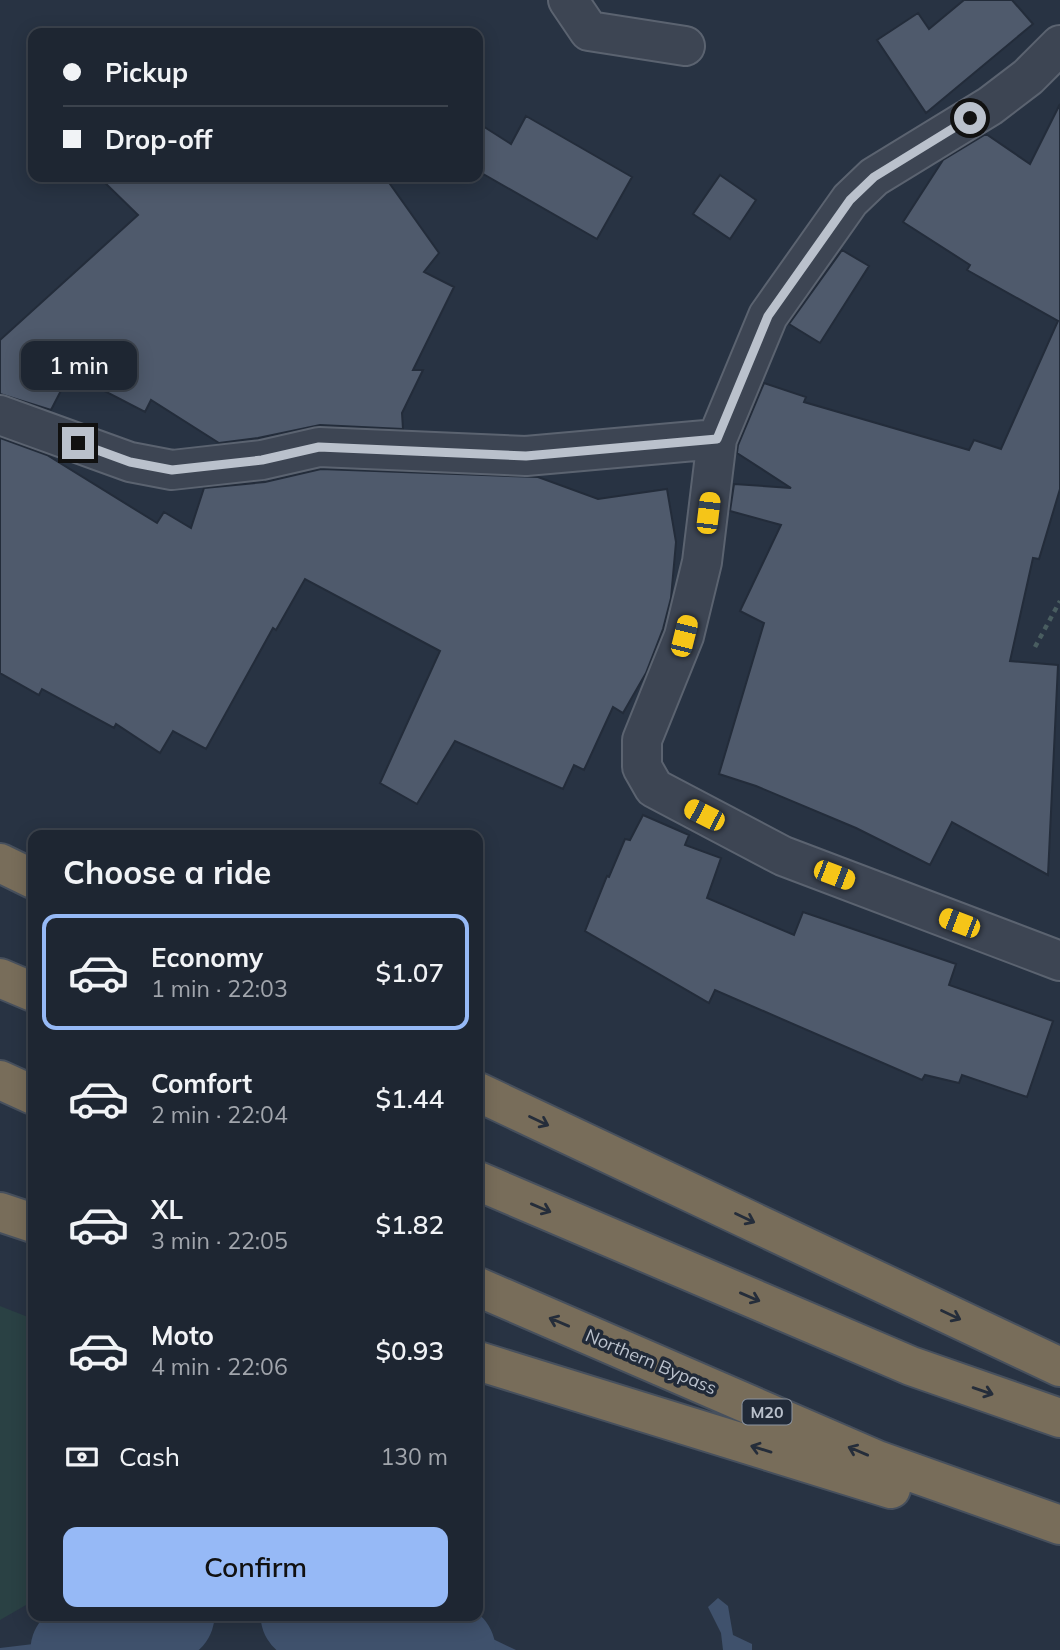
<!DOCTYPE html>
<meta charset="utf-8">
<style>
body{margin:0;font-family:Mulish,sans-serif;background:#2b323e;color:#f1f3f6;height:100vh;display:flex;flex-direction:column;font-size:26px;white-space:nowrap}
*{box-sizing:border-box;margin:0}
p{font-size:23px;color:#a1a5ac}
.icon{flex:none;width:38px;height:38px;fill:none;stroke:currentColor;stroke-width:2;stroke-linecap:round;stroke-linejoin:round}
.map{position:relative;flex:1;overflow:hidden}
.panel{position:absolute;left:28px;top:830px;width:455px;height:791px;display:flex;flex-direction:column;background:#1e2632;border-radius:14px;box-shadow:0 4px 18px #0003,0 0 0 2px #3c434d}
.panel>*{flex:none}
.banner{position:absolute;left:28px;top:28px;width:455px;height:154px;border-radius:14px;box-shadow:0 4px 18px #0003,0 0 0 2px #3c434d;display:grid;align-content:center;height:154px;padding:0 35px;background:#1e2632}
.end{position:absolute;width:32px;height:32px;margin:-16px;border:9px solid #bac1cc;background:#111;box-shadow:0 0 0 4px #111}
.from{border-radius:50%}
.bubble{position:absolute;height:49px;border-radius:14px;background:#1e2632;box-shadow:0 4px 18px #0003,0 0 0 2px #3c434d;font-size:23px;font-weight:600;line-height:49px;text-align:center}
.car{position:absolute;width:21px;height:42px;margin:-21px -10px;border-radius:9px;box-shadow:0 0 5px 2px #0007;background:linear-gradient(#f5c518 24%,#345 0 40%,#f5c518 0 76%,#345 0 86%,#f5c518 0)}
.banner b{display:flex;align-items:center;gap:24px;height:66px;font-size:26px}
.banner b+b{border-top:2px solid #3c434d}
.banner i{width:18px;height:18px;background:#f1f3f6}
ul{padding:0;list-style:none}
li{display:flex;align-items:center;gap:21px;height:116px;margin:0 14px 10px;padding:0 21px;border:4px solid transparent;border-radius:14px}
li div{flex:1}
li b{display:block;font-size:26px}
li em{font-style:normal;font-weight:600}
li.active{border-color:#96b9f6}
li>.icon{width:63px;height:63px;stroke-width:1.5}
h2{padding:0 35px;font-size:32px;line-height:84px}
.pay{display:flex;align-items:center;gap:18px;height:77px;padding:0 35px;font-size:26px}
.pay p{margin-inline-start:auto}
.button{display:flex;gap:14px;margin-top:auto;padding:14px 35px}
.button a{flex:1;height:80px;border-radius:14px;background:#96b9f6;color:#111;font-size:28px;font-weight:600;line-height:80px;text-align:center}
.map>svg:first-child{display:block}
.green{fill:#2a4144}
.water{fill:#3f516c}
.lines{fill:none;stroke-linecap:round;stroke-linejoin:round}
.river{stroke:#3f516c;stroke-width:93}
.building{fill:#4f5a6c;stroke:#232c3a;stroke-width:2}
.minor-casing{stroke:#5b6370;stroke-width:42}
.highway-casing{stroke:#47505d;stroke-width:42}
.path{stroke:#495d60;stroke-width:4.5;stroke-dasharray:5 5;stroke-linecap:butt}
.minor{stroke:#3d4553;stroke-width:38}
.highway{stroke:#786d5a;stroke-width:38}
.oneway{stroke:#252d3a}
.route{stroke:#bac1cc;stroke-width:9}
.labels{text-anchor:middle;stroke-width:7;stroke-linejoin:round;paint-order:stroke}
.shield{fill:#212a38;stroke:#8c94a0;stroke-width:2}
.shield-label{font-size:16px;font-weight:bold;fill:#bac1cc}
.street-label{font-size:18px;fill:#bac1cc;stroke:#212a38}
</style>
<div class="map">
<svg width="1060" height="1650" viewBox="0 0 1060 1650">
<rect width="100%" height="100%" fill="#283343"/>
<!-- green -->
<path class="green" d="M0,1306l33,13v282l-33,19z"/>
<!-- water -->
<path class="water" d="M718,1598l10,8 5,29 19,9v6h-29l-2,-17 -13,-26z
M152,1615h78c-28,18 -54,13 -86,9z
M468,1627l48,23h-92l-12,-9 17,-8z
M117,1634l-10,16h-107v-2z"/>
<g class="lines">
<!-- river -->
<path class="river" d="M307,1615l142,35
M77,1650l91,-35"/>
</g>
<!-- building -->
<path class="building" d="M964,0h48l21,24 -107,89 -49,-73 41,-27 11,16z
M1060,104v385l-21,70 -6,-1 -23,103 48,4 -10,210 -96,-53 -22,43 -74,-37 -100,-42 -37,-12 45,-151 -24,-12 41,-86 -51,-14 4,-27 57,4 -54,-35 1,-8 26,-62 42,14 -2,5 165,48 5,-10 27,9 57,-128 -91,-51 3,-5 -67,-43 40,-62 43,-26 44,30z
M526,116l106,61 -35,62 -119,-68v-48l33,21z
M720,175l36,25 -26,39 -37,-25z
M99,177h286l54,76 -15,19 30,15 -41,83h10l-21,43 1,16 -83,-4 -62,13 -39,5 -68,-43 -6,12 -75,-39 -19,37 -51,-16v-54l138,-125z
M842,250l27,16 -49,77 -31,-19z
M0,438l47,17 110,68 7,-11 27,16 13,-40 61,-6 56,-13 217,8 60,22 69,-10 9,53 -5,56 -8,31 -17,44 -23,40 -10,-6 -29,63 -10,-5 -11,24 -108,-48 -38,63 -37,-21 60,-132 -135,-72 -29,51 -3,-2 -67,121 -33,-18 -13,22 -44,-29 -2,4 -72,-39 -3,6 -39,-22z
M643,815l46,20 -4,10 36,13 -14,40 87,37 9,-23 153,52 -7,21 104,36 -26,76 -65,-22 -3,8 -34,-8 -3,5 -207,-90 -6,13 -124,-72 22,-55 2,1 16,-38 5,1z"/>
<g class="lines">
<!-- minor casing -->
<g class="minor-casing">
<path id="minor" d="M568,0l21,31 96,15
M1060,45l-32,32 -38,29 -116,71 -24,23 -82,116 -51,123 -15,123 -18,74 -42,104v27l12,21 129,68 277,105
M0,415l130,47 42,8 90,-10 57,-13 207,9 191,-17"/>
</g>
<!-- highway casing -->
<g class="highway-casing">
<path id="highway" d="M0,863l33,16
M0,978l33,14
M0,1080l33,15
M478,1092l582,275
M478,1181l433,185 149,52
M0,1212l33,11
M478,1287l399,173 183,65
M478,1361l413,128"/>
</g>
<!-- path -->
<path class="path" d="M1035,647l25,-46"/>
<!-- minor -->
<use href="#minor" class="minor"/>
<!-- highway -->
<use href="#highway" class="highway"/>
</g>
<!-- one-way arrows -->
<defs><path id="oneway-shaft" d="M-6 0H5M1.5-3L5.5 0L1.5 3" fill="none" stroke-width="1.6" stroke-linecap="round" stroke-linejoin="round" transform="scale(1.75)"/></defs>
<g class="oneway">
<use href="#oneway-shaft" transform="translate(539 1121) rotate(25)"/>
<use href="#oneway-shaft" transform="translate(541 1208) rotate(23)"/>
<use href="#oneway-shaft" transform="translate(745 1218) rotate(25)"/>
<use href="#oneway-shaft" transform="translate(750 1297) rotate(23)"/>
<use href="#oneway-shaft" transform="translate(951 1315) rotate(25)"/>
<use href="#oneway-shaft" transform="translate(559 1322) rotate(-157)"/>
<use href="#oneway-shaft" transform="translate(983 1391) rotate(19)"/>
<use href="#oneway-shaft" transform="translate(761 1449) rotate(-163)"/>
<use href="#oneway-shaft" transform="translate(858 1451) rotate(-157)"/>
</g>
<g class="lines">
<!-- route -->
<path class="route" d="M78,443l52,19 42,8 90,-10 57,-13 207,9 191,-17 51,-123 82,-116 24,-23 96,-59"/>
</g>
<g class="labels">
<!-- shield labels -->
<rect class="shield" x="742.5" y="1399.5" width="49" height="25" rx="5"/>
<g class="shield-label">
<text x="767" y="1418">M20</text>
</g>
<!-- street labels -->
<g class="street-label">
<text transform="translate(651 1362) rotate(23)" y="6">Northern Bypass</text>
</g>
</g>
</svg>
<i class="end from" style="left:970px;top:118px"></i>
<i class="end" style="left:78px;top:443px"></i>
<div class="bubble" style="left:21px;top:341px;width:116px">1 min</div>
<i class="car" style="left:708px;top:513px;rotate:7deg"></i>
<i class="car" style="left:684px;top:636px;rotate:14deg"></i>
<i class="car" style="left:704px;top:815px;rotate:297deg"></i>
<i class="car" style="left:834px;top:875px;rotate:111deg"></i>
<i class="car" style="left:959px;top:923px;rotate:291deg"></i>
<div class="banner">
<b><i class="from"></i>Pickup</b>
<b><i></i>Drop-off</b>
</div>
<section class="panel">
<h2>Choose a ride</h2>
<ul>
<li class="active"><svg class="icon" aria-label="car" viewBox="0 0 24 24"><path d="M5 17H2v-5l4-1 3-4h7l3 4 3 1v5h-3M9 17h6M6 11h13"/><circle cx="7" cy="17" r="2"/><circle cx="17" cy="17" r="2"/></svg><div><b>Economy</b><p>1 min · 22:03</p></div><em>$1.07</em></li>
<li><svg class="icon" aria-label="car" viewBox="0 0 24 24"><path d="M5 17H2v-5l4-1 3-4h7l3 4 3 1v5h-3M9 17h6M6 11h13"/><circle cx="7" cy="17" r="2"/><circle cx="17" cy="17" r="2"/></svg><div><b>Comfort</b><p>2 min · 22:04</p></div><em>$1.44</em></li>
<li><svg class="icon" aria-label="car" viewBox="0 0 24 24"><path d="M5 17H2v-5l4-1 3-4h7l3 4 3 1v5h-3M9 17h6M6 11h13"/><circle cx="7" cy="17" r="2"/><circle cx="17" cy="17" r="2"/></svg><div><b>XL</b><p>3 min · 22:05</p></div><em>$1.82</em></li>
<li><svg class="icon" aria-label="car" viewBox="0 0 24 24"><path d="M5 17H2v-5l4-1 3-4h7l3 4 3 1v5h-3M9 17h6M6 11h13"/><circle cx="7" cy="17" r="2"/><circle cx="17" cy="17" r="2"/></svg><div><b>Moto</b><p>4 min · 22:06</p></div><em>$0.93</em></li>
</ul>
<div class="pay"><svg class="icon" aria-label="cash" viewBox="0 0 24 24"><path d="M3 7h18v10H3z"/><circle cx="12" cy="12" r="2"/></svg>Cash<p>130 m</p></div>
<div class="button"><a>Confirm</a></div>
</section>
</div>
